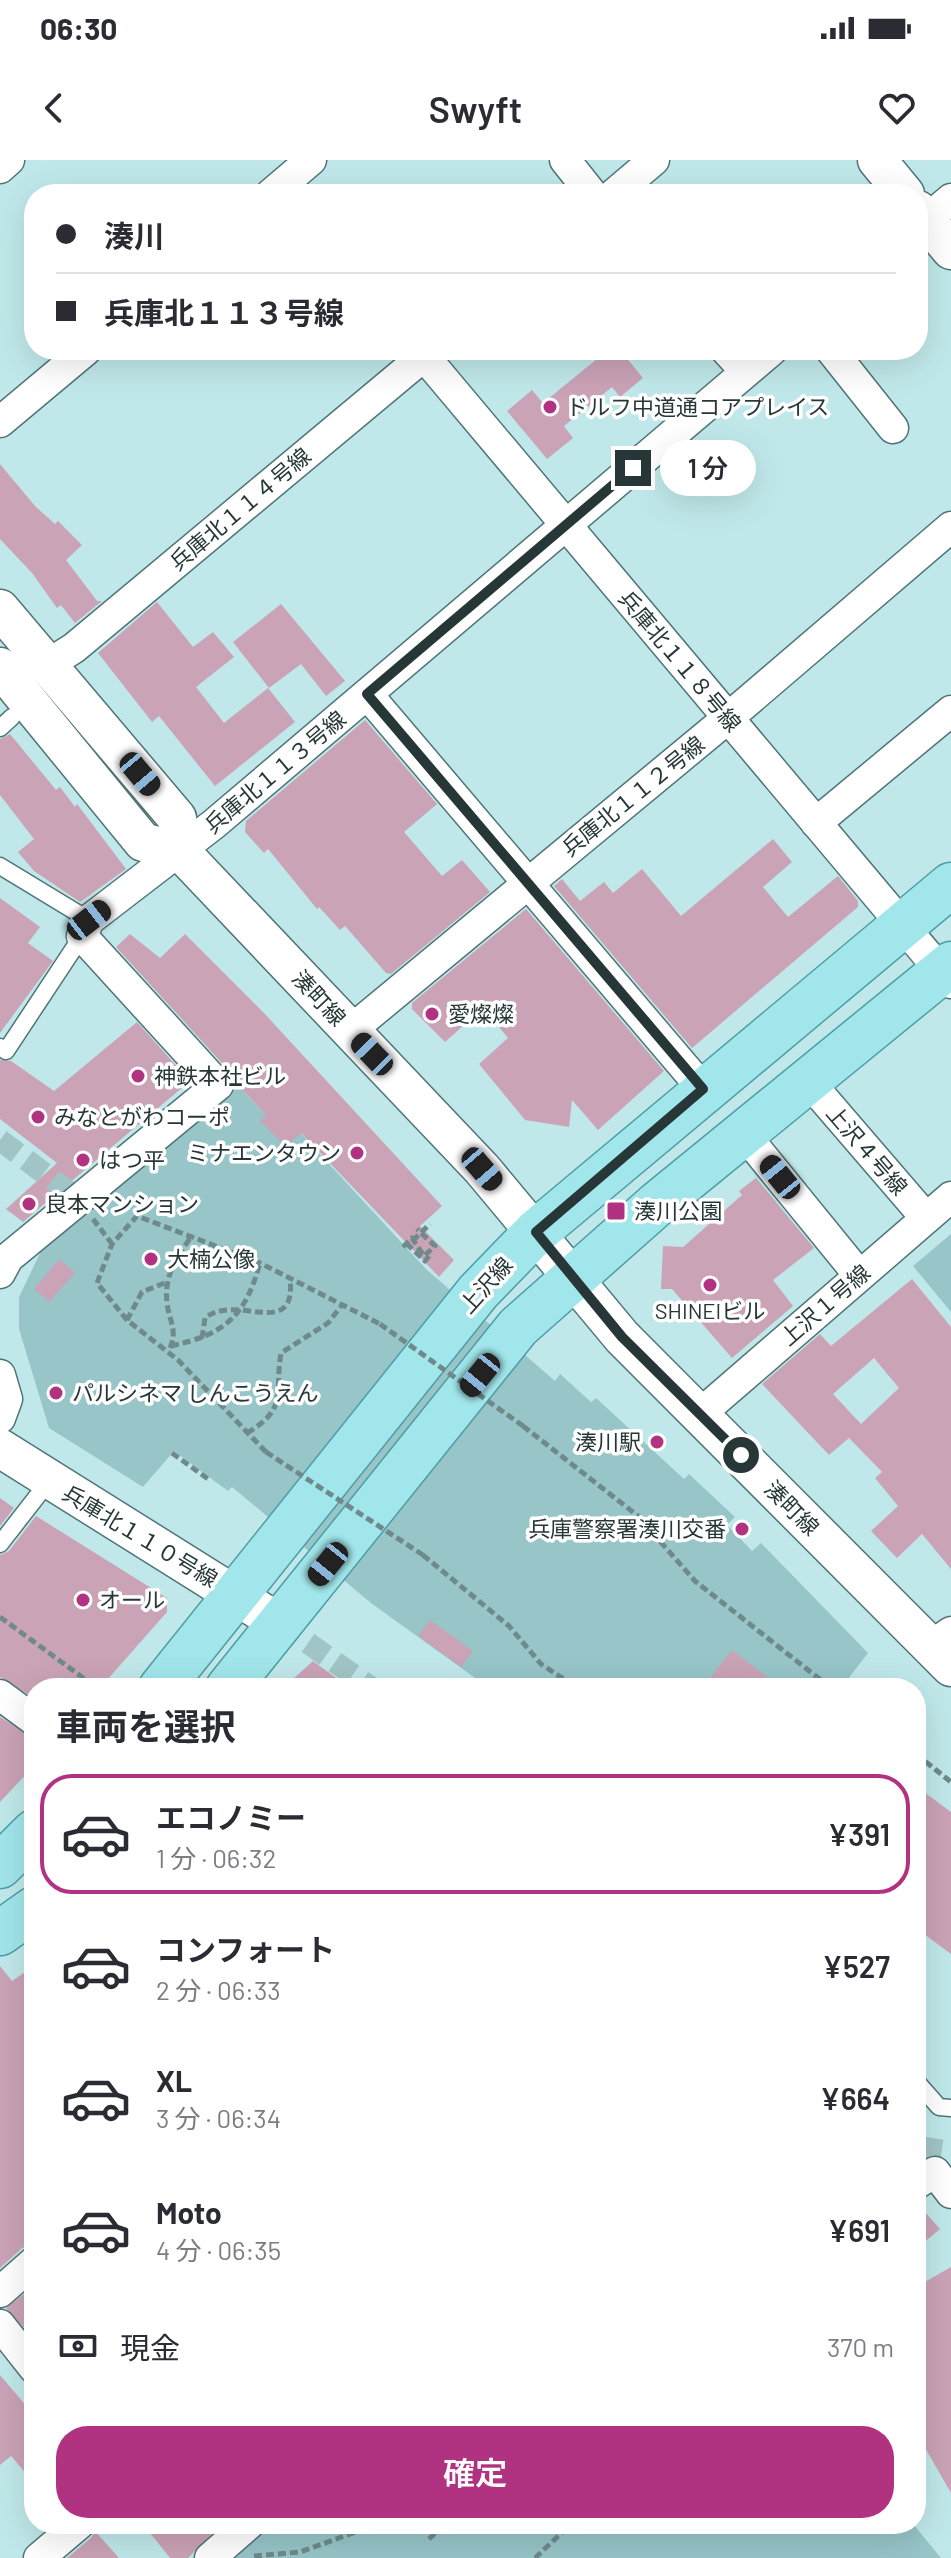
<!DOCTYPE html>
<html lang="ja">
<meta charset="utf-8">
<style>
body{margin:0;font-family:Barlow,"Noto Sans JP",sans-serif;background:#f7f7f7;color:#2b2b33;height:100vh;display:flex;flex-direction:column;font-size:30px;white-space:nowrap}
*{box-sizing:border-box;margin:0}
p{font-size:26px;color:#7c7c81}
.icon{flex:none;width:44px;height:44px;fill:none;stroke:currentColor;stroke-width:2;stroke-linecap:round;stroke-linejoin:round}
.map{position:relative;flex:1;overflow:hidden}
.details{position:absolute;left:24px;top:1518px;width:902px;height:856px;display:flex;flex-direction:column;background:#fff;border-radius:32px;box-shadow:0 8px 32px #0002}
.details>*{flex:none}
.banner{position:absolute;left:24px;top:24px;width:904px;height:176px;border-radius:32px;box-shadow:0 8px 32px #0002;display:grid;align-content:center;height:176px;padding:0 32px;background:#fff}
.end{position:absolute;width:36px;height:36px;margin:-18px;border:10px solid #273738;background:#fff;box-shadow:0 0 0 4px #fff}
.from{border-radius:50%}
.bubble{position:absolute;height:56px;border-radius:28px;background:#fff;box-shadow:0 8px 32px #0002;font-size:26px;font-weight:600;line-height:56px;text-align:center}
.car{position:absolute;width:24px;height:48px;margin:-24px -12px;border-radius:10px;box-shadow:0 0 6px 2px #0007;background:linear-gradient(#222 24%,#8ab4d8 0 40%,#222 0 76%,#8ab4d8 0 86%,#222 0)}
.banner b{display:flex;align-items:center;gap:28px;height:76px;font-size:30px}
.banner b+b{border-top:2px solid #e1e1e2}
.banner i{width:20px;height:20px;background:#2b2b33}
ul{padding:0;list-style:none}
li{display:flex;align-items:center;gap:24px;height:120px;margin:0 16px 12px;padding:0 16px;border:4px solid transparent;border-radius:32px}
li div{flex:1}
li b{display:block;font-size:30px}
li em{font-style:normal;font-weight:600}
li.current{border-color:#b13280}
li>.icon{width:72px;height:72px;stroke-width:1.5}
h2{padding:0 32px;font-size:36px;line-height:96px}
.pay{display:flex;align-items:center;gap:20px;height:88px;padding:0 32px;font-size:30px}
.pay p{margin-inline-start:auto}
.action{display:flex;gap:16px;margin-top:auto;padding:16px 32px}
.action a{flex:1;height:92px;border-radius:32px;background:#b13280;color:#fff;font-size:32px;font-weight:600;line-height:92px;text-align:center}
.status{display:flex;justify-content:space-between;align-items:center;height:56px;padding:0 40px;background:#fff;direction:ltr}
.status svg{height:22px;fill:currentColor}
header{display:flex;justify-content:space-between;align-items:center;height:104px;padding:0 32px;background:#fff;font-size:36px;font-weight:600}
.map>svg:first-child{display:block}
.green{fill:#97c5c8}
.building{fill:#caa3b6;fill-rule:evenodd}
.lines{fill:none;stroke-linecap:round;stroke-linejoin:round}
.pedestrian-tunnel{stroke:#a1c5c6;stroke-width:22;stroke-dasharray:22 11;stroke-linecap:butt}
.service-casing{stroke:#4f7476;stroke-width:19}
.minor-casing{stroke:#4f7476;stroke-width:33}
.tertiary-casing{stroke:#4f7476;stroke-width:41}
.primary-casing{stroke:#4d9ea4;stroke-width:47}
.path{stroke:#6e8a8b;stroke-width:5;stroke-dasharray:8 4;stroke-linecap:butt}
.service{stroke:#fff;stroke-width:16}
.minor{stroke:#fff;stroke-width:30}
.tertiary{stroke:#fff;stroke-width:38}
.primary{stroke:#a1e6eb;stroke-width:44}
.path-bridge{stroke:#6e8a8b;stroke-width:5;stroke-dasharray:8 4;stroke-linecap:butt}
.route{stroke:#273738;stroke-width:10}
.poi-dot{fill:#b13280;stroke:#fff;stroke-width:3}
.labels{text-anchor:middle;stroke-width:7;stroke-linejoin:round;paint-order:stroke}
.poi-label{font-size:22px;fill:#273738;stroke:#fff;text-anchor:start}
.street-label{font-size:22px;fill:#273738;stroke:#fff}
</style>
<div class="status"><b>06:30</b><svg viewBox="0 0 49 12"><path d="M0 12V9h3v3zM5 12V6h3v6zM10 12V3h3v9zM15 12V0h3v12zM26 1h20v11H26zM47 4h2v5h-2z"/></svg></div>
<header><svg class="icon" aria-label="back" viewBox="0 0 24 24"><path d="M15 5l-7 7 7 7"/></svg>Swyft<svg class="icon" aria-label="heart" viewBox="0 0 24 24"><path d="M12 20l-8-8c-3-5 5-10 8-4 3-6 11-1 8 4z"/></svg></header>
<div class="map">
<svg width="951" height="2398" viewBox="0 0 951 2398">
<rect width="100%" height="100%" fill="#c0e8ea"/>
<!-- green -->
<path class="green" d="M236,923l24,26 11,-8 155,168 129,112 5,-7 31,28 5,-4 88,81 5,-5 46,43 -8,8 25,26 9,-8 107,110 -27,35h-352l-118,-85 -139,-116 -4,4 -54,-40 -31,36 -94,-59 -30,-99v-32l23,-48z
M951,1074v78l-38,-46z
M267,2364h646l28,34h-713z"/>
<!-- building -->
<path class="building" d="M608,190h12l23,28 -23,19 -8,-10 -48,39 9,12 -26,21 -40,-48 25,-21 11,13z
M0,304l35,42 20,18 3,-3 24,24 -16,15 31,41h5l-27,22 -14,-18 -4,3 -25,-35 -32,-34z
M157,442l36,45 20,-15 21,25 -38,30 28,36 44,-35 27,34 -80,64 -56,-70 -7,6 -54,-69z
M281,444l64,77 -19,15 -25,-32 -32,24 -36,-46z
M365,560l72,84 -33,28 38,44 20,-16 28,32 -99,82 -5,-1 -41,-47 -5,4 -21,-23 -2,2 -49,-60 -4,4 -19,-21 1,-11z
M10,574l46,56 4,-3 15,20 2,-3 49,65 -46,33 -46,-31 -16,-19 16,-13 -34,-44v-56z
M773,679l19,23 -29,25 25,30 50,-41 20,25v6l-166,141 -138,-162 8,-7 18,22 24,-19 9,11 29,-24 39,47z
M0,738l40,29 -12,16 25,18 -53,72z
M526,749l138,162 -66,59 -26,-30 -3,27 -44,-7 -46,-56 29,-26 -25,-30 -38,34 -33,-33v-6z
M130,774l30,24 25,-24 78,78 179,194 -22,20 34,34 -15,17 -138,-144 -15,14 -26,-26 6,-6 -30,-32 -5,-10 -115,-126z
M137,862l53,59 -167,141 -17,-13 51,-46 -57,-44v-59l11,1 43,30z
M756,1018l58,70 -41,32 20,26 -61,52 -60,-69h-11l2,-43 20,1 59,-52 -3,-4z
M59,1099l16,14 -26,29 -15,-13z
M912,1119l39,48v242l-29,-35 -25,24 -26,-27 27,-25 -23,-28 7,-6 -33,-34 -20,17 -67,-71 58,-50 11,12zM874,1198l25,30 -38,36 -28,-30z
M0,1338l14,10 -14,18z
M36,1356l131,82v14l-67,76h-66v10l-34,-21v-122l9,-4z
M430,1460l43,31 -12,16 -43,-31z
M732,1490l49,38h-79z
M313,1501l37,27h-67z
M0,1557l34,21v28l-34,36z
M916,1626l35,26v142l-35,-26z
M0,1806l12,15 22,-15v278l-12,4 -22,20z
M916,2042l24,27 -24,20z
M951,2107v226l-35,-61v-145z
M34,2126v53l-28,-31z
M0,2215l34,40v68l-23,-27 -11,9z
M143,2364h79l-34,34h-18z
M95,2371l24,27h-52l24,-20z"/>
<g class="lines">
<!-- pedestrian-tunnel -->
<path class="pedestrian-tunnel" d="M0,980l69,52
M281,1464l91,64
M916,1983l19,29
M920,1987l31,5"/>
<!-- service casing -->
<g class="service-casing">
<path id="service" d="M0,568l12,-11
M0,706l89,54
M0,887l6,4 76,-115
M0,1384l49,-63
M916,1921l23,26 12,1"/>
</g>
<!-- minor casing -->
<g class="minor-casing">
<path id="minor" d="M565,0l27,34
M0,8l9,-8
M271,34l40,-34
M614,34l40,-34
M918,67l33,-28
M419,190l532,633
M726,190l20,22
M831,190l62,78
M0,262l86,-72
M47,505l27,-17 357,-298
M367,534l336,395
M816,663l135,-112
M350,871l378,-313 223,-191
M809,922l117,136
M745,975l114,140
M0,1113l8,-15 210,-173 -136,-149 7,-16 125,-96 558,-474
M0,1215l7,24 -7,19
M700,1254l251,-217
M931,1486l20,-14
M0,1535l34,25
M916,2024l19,-12 16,21
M0,2132l34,-30
M0,2165l34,43
M39,2398l40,-34
M210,2398l39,-34"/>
</g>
<!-- tertiary casing -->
<g class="tertiary-casing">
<path id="tertiary" d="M877,0l28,34
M918,50l33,40
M0,449l177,209 4,34
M0,507l143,175 38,10 301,317 140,168 329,330
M0,1288l281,176"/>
</g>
<!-- primary casing -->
<g class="primary-casing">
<path id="primary" d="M161,1528l317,-396 58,-60 415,-347
M228,1528l290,-361 139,-123 294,-240
M0,1706l34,-34
M0,1773l34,-24"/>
</g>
<!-- path -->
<path class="path" d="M93,1059l19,25
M403,1087l9,-9 12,18 11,-10 -18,-17
M429,1096l-4,5 -17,-16 22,-21
M127,1160l15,-28 25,-10
M202,1178l3,-20c31,-26 92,24 85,-40
M171,1186c54,-12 74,-29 89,-83
M170,1188c8,-17 -1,-28 -3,-45 -3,-27 9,-45 24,-66
M523,1266l115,90 57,65 136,107
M247,1273c42,-25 27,-40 34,-80l47,-30 14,-18
M266,1292l-88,-92 -51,-40 -30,-37 15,-39 25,-28 123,47 120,61
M172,1293l36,26
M423,1395l86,71 32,38 36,24
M0,1457l97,71
M916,1594l35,28
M429,2379l16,-15
M254,2396l46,-4 78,-28
M535,2398l36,-34"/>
<!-- service -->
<use href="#service" class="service"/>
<!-- minor -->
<use href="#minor" class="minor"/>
<!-- tertiary -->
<use href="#tertiary" class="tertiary"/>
<!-- primary -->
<use href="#primary" class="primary"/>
<!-- path-bridge -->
<path class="path-bridge" d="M380,1164l143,102
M266,1292l157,103"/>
</g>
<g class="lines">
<!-- route -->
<path class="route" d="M633,308l-266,226 336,395 -167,143 86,105 119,118"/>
</g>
<!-- markers -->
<g class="poi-dot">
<circle cx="550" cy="247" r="8"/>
<circle cx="432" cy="854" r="8"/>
<circle cx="138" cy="916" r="8"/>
<circle cx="38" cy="957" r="8"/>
<circle cx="357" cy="993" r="8"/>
<circle cx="83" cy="1000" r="8"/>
<circle cx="29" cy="1044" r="8"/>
<rect x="606" y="1041" width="20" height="20" rx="4"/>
<circle cx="151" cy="1099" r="8"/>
<circle cx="710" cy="1125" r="8"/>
<circle cx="56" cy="1233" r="8"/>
<circle cx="657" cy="1282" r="8"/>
<circle cx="742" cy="1369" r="8"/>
<circle cx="83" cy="1440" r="8"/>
</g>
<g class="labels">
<!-- poi labels -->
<g class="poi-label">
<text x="566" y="255">ドルフ中道通コアプレイス</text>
<text x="448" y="862">愛燦燦</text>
<text x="154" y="924">神鉄本社ビル</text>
<text x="54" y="965">みなとがわコーポ</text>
<text x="341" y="1001" text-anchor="end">ミナエンタウン</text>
<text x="99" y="1008">はつ平</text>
<text x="45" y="1052">良本マンション</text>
<text x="634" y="1059">湊川公園</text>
<text x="167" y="1107">大楠公像</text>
<text x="710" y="1159" text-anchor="middle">SHINEIビル</text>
<text x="72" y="1241">パルシネマ しんこうえん</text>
<text x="641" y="1290" text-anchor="end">湊川駅</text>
<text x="726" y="1377" text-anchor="end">兵庫警察署湊川交番</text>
<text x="99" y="1448">オール</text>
</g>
<!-- street labels -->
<g class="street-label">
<text transform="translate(240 349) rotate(-40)" y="8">兵庫北１１４号線</text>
<text transform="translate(680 501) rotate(50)" y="8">兵庫北１１８号線</text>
<text transform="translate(275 612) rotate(-40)" y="8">兵庫北１１３号線</text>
<text transform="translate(633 636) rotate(-39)" y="8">兵庫北１１２号線</text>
<text transform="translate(319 838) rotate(47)" y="8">湊町線</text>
<text transform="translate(867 990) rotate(49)" y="8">上沢４号線</text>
<text transform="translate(486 1125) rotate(-48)" y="8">上沢線</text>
<text transform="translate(825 1145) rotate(-41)" y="8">上沢１号線</text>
<text transform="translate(792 1348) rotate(45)" y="8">湊町線</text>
<text transform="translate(140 1376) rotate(31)" y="8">兵庫北１１０号線</text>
</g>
</g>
</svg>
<i class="end from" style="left:741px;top:1295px"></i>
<i class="end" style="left:633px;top:308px"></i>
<div class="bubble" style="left:660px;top:280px;width:96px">1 分</div>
<i class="car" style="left:140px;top:614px;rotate:140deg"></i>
<i class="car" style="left:89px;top:760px;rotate:52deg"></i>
<i class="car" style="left:372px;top:894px;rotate:316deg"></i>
<i class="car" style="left:482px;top:1009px;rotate:139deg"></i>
<i class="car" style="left:780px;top:1017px;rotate:321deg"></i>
<i class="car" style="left:480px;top:1215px;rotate:219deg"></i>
<i class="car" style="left:328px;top:1404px;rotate:219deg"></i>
<div class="banner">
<b><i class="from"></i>湊川</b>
<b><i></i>兵庫北１１３号線</b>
</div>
<section class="details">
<h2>車両を選択</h2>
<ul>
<li class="current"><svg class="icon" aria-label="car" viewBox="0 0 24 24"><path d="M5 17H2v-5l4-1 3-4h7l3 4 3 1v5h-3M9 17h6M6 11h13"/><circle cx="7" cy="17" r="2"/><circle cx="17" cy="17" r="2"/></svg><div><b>エコノミー</b><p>1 分 · 06:32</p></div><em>¥391</em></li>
<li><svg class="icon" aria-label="car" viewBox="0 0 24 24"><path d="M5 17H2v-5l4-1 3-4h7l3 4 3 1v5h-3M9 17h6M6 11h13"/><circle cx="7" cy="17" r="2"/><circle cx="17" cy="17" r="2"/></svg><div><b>コンフォート</b><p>2 分 · 06:33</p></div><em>¥527</em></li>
<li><svg class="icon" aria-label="car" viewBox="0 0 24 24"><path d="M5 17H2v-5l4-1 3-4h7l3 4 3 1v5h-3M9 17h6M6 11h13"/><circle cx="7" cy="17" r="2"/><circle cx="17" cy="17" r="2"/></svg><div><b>XL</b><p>3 分 · 06:34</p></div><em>¥664</em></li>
<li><svg class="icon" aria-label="car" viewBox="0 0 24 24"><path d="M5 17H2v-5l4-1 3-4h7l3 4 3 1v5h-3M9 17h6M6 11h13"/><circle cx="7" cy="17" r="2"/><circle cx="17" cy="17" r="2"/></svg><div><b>Moto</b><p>4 分 · 06:35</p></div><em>¥691</em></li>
</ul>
<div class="pay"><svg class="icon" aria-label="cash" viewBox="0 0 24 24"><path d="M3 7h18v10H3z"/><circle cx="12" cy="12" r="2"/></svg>現金<p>370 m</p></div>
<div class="action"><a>確定</a></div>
</section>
</div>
